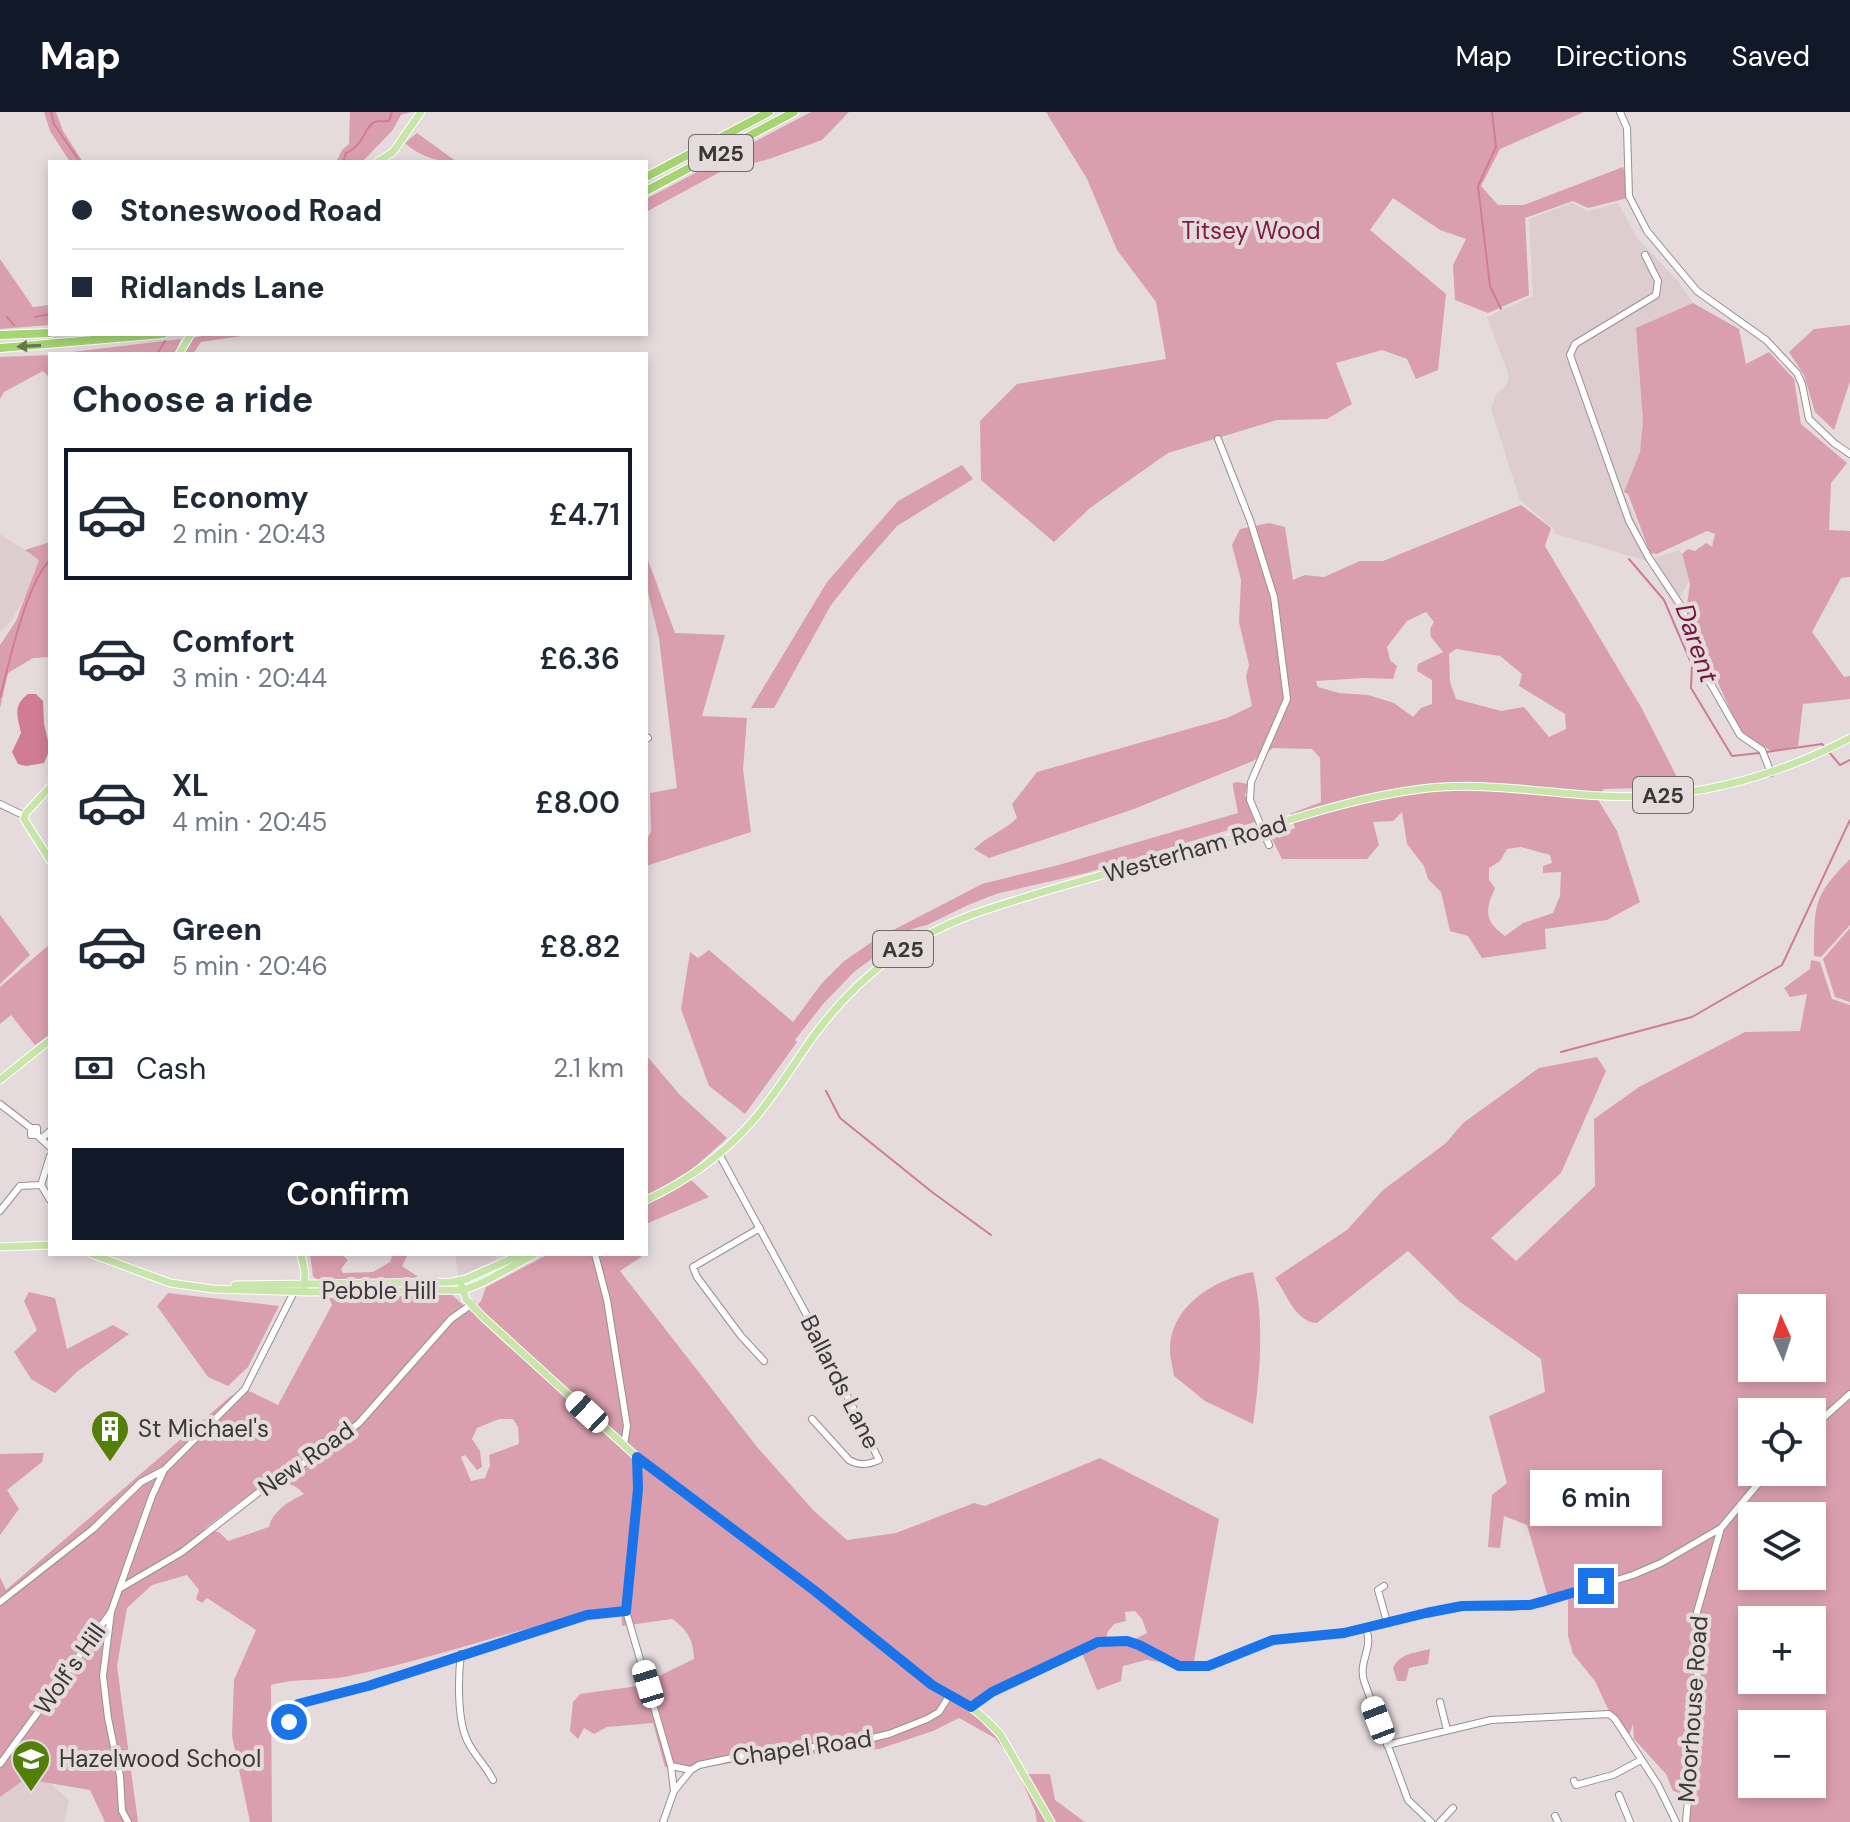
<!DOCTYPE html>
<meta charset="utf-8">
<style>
body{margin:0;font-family:"DM Sans",sans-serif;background:#f2f2f3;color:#1f2937;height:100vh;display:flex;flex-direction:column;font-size:30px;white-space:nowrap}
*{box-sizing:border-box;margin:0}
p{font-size:26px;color:#747a83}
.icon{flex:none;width:44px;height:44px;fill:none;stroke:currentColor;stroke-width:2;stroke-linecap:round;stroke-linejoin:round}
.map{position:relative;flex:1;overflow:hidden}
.details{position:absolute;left:48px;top:240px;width:600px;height:904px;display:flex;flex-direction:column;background:#fff;border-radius:0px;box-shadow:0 4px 12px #0003}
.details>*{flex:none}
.banner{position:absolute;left:48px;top:48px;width:600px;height:176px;border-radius:0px;box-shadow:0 4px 12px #0003;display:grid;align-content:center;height:176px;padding:0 24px;background:#fff}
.needle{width:52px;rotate:357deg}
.tools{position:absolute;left:1738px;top:1182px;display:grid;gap:16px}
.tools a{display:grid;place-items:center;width:88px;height:88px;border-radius:0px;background:#fff;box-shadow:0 4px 12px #0003;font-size:40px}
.end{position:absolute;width:36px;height:36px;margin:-18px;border:10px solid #1a73e8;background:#fff;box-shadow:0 0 0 4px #fff}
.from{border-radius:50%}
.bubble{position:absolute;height:56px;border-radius:0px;background:#fff;box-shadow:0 4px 12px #0003;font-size:26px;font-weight:600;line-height:56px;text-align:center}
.car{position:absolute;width:24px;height:48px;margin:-24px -12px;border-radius:10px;box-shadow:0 0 6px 2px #0007;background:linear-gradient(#fff 24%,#345 0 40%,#fff 0 76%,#345 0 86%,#fff 0)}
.banner b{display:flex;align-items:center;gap:28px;height:76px;font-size:30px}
.banner b+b{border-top:2px solid #e0e1e3}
.banner i{width:20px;height:20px;background:#1f2937}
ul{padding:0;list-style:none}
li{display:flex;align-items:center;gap:24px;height:132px;margin:0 16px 12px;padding:0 8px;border:4px solid transparent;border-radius:0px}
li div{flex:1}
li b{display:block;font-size:30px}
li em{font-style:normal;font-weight:600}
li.active{border-color:#111827}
li>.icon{width:72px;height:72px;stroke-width:1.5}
h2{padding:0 24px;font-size:36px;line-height:96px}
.pay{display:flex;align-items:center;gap:20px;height:88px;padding:0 24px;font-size:30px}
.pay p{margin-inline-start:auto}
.primary-button{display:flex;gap:16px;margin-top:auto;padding:16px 24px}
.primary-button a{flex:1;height:92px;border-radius:0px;background:#111827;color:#fff;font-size:32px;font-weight:600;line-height:92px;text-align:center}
header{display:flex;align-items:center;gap:48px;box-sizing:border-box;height:112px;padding:0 40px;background:#111827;color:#fff}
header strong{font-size:38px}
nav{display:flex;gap:44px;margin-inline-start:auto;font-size:28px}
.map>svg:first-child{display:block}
.built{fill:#ddccd0}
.green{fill:#da9fae;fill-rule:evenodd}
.water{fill:#d07c94}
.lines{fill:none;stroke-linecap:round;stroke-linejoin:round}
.stream{stroke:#d07c94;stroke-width:2}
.minor-casing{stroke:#988f91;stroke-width:8}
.major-casing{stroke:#fff;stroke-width:9}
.highway-casing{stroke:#fff;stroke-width:10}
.minor{stroke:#fff;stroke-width:6}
.major{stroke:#c8e6aa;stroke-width:7}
.highway{stroke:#a4d571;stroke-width:8}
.oneway{fill:#65774f}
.route{stroke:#1a73e8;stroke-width:10}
.labels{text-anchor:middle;stroke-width:8;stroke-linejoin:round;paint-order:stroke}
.shield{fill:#e5dbdd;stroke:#6e696a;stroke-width:2}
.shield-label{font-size:22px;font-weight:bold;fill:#3b3838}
.park-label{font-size:24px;fill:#7e1a42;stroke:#e5dbdd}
.street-label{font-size:24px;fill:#3b3838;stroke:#e5dbdd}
.poi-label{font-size:24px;fill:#3b3838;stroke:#e5dbdd;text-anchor:start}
.water-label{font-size:26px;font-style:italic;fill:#78133d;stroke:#e5dbdd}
</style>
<header>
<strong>Map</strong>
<nav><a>Map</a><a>Directions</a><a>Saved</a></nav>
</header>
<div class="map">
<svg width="1850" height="1710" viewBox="0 0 1850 1710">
<rect width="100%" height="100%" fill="#e5dbdd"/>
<!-- built -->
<path class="built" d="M1572,91l16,8 30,-8 20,36 39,41 16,23 -57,26 7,92 -3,32 -16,39 28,67 28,-9 9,32 -15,24 -27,-45 -91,-27 -2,-5 -34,-29 -29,-90 5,-16 10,-8 3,-10 -22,-59 46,-21 -4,-77z
M0,422l39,25 -12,33 -14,26 -13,15z
M455,1142h40l2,5 -39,18z
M31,1654l38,34 -5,22h-64v-36z"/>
<!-- green -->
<path class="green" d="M44,0h12l7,19 20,31h-13l-20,-31z
M350,0h61l-10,3 -9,16 -30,31h-26l6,-12 7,-6z
M811,0h38l-27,28 -53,19 -51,14 -72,39v-13z
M1046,0h538l-84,37 -19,37 17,19h26l99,-38 9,30 -44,11 -15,-7 -48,17 4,77 -41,18 -33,-13 -2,-35 13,-26 -26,-9 -47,-32 -23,32 76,64 -8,76 -22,9 -9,-20 -25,-9 -46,13 16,41 -25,15 -50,1 -109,33 -78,55 -36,34 -73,-62 -1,-59 37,-37 149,-25 -10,-57 -39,-52 -30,-71z
M417,21l40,29c-19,0 -38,-6 -52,-19z
M0,147l33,48 17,-2v20l-50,4z
M1693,191l46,26 7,35 23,-12 25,27 7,45 46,39 -16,20 -2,47 21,1v46l-9,1 -29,54 32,45 6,-1v23l-47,5 -5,42 -26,5 -31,-17 -55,-123 4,-27 -8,-30 6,-5 7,2 11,-8 6,4 3,-13 -8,-3 -50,23 -7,-1 -22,-59 -4,-2 16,-40 3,-31 -7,-93z
M1850,213v56l-16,49 -19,-18 -11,-37 -15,-23 25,-23z
M211,222h120l-90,2 -40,6 -8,12h-9l9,-16z
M181,227l-6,15h-120z
M50,243v23l-7,-7 -39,21 -4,7v-42z
M962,353l11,14 -76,47 -36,41 -30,38 -57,103h-23l76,-126 71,-81z
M1521,393l30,23 -6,18 96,161 38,74 -41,7 -34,1 -7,9 20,33 23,71 -33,18 -62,9 1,20 -64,9 -14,-22 -18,-5 -9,-39 -13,-13 -4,-13 -17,-22 -5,-32 -9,9 -20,1 6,23 -12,14h-85l-11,-22 24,-9 -5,-14 31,-12 -1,-44 -8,-9 -39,-1 -20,13 -119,48 -145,49 -15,-9c13,-13 30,-18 43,-31l-5,-14 25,-32 190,-54 25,-12 -6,-29 3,-12 -10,-43 2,-42 -9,-35 8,-16 29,-6 16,4 8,53 12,-5 19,2 36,-16h23zM1426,500l8,10 -4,7 1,8 12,15 -25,12 -1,7 15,9v24l-11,4 -8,9 -19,-14 -26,-8 -29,-2 -21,-6 -2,-6 48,-3 29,1 4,-13 -7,-6 -3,-13 20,-26zM1456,537l44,7 22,18 -3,12 46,28 1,15 -17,8 -25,-30 -23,4 -45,-12 -6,-17 -1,-28zM1521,735l29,8 2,8 -9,3v7l18,-1 -1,24 -7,17 -30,10 -18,13c-21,-15 -20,-26 -10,-48l-6,-8v-12l11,-7 7,-12z
M50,430v115l-17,1 -25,15 -8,35v-63l16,-24 23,-61 -14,-10z
M646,443l29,78 50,2 -23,81 45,2 -4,51 8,63 -105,34v-25l5,-9 -1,-39 27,-5 -18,-149 -13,-56z
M1238,670l10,2 -3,11 10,27 -169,51 -90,21 -28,11 -41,20 -15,4 -58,43 -31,32 -28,36 2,2 -52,72 -36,-28 -28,-77 9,-57 8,6 11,-8 84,72 29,-39 21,-21 33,-23 106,-55 73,-18 183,-53 -5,-26v-4z
M1850,747v66l-29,32 -7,-1c1,-51 -2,-59 36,-97z
M0,803l30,40 -30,29z
M1850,816v74l-15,-5 -12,-38z
M50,832v91l-15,10 -24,-30 -11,9v-37z
M1811,848l9,2 12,37 18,6v817h-161l1,-25 -17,-6 -7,-17 -32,-35 -1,-15 -4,12 -12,-19 -9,-8 -13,-28 -22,-27 -5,-18v-43l-20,4 -21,-72 -23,-9 -4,32 -12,-1 4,-52 15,-12 -18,-67 56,-24 -4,-33 -81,-57 -52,-51 -91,72c-22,-1 -30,-29 -42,-45l72,-48 36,-40 63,-47 17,-20 76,-55 58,-11 9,14 -45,102 -70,65 25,23 79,-75 -1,-67 45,-32 106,-55 55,-1 7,-37 -17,3 -6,-9 26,-19zM1752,1196h60v60h-60zM1752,1300h60v60h-60zM1752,1404h60v60h-60zM1752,1508h60v60h-60zM1752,1612h60v60h-60z
M646,943l34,40 47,43 -41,37 23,22 -63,27z
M310,1142h31l7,6 -7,9 2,4 30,-1 17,-10 3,-8h15l-6,12 15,10 -1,4h-98l-5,-4z
M549,1142h91l1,3 -21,14 137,176 57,64 33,29 49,-7 78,-30 11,3 115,-48 119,61 -26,148 -47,-7 -23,6 -2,15 -24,9 -17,-42h-3l-107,53 -1,11 13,9 25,28 -3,1 -9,-12 -36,-20 -26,13 -54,18 -112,8 -59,10 -7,-6 -13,7 -23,-1 -12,-44 -46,4 -13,7 -10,-6 -6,11 -8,-8 3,-29 7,-8 58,-8 56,-27c0,-18 -7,-30 -22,-40l-50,7 -1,-18c-94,15 -184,51 -277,69 -24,4 -47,1 -73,8l1,137h-22l-18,-86 2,-56 22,-50 -49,-32 -5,5 -6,-4 3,-9 -12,-15 -35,10 -25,23 -10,58 21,156h-33l-15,-32 -65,-11 -25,18v-220l6,13 225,-194 14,-7 33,16 54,-100 -3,-7 122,-4 20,18 10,-11 5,-14zM499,1307h14l5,8 1,17 -30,11 1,10 -5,13 -14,3 -10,-24 4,-2 12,15 5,-3 -2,-16 -8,-12 5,-11zM267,1369c16,1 26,1 37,13 -14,7 -31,16 -35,33l-41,14 -9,-9 -15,-3zM1135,1499l7,8 5,14 -12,6h-28v-6l7,-9 12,-3 -1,-9z
M1253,1160c12,47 7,104 0,152l-48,-23 -31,-25c-1,-9 -4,-18 -4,-26 0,-44 45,-71 83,-78z
M29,1180l26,6 12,51 46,-24 16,9 -51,37 -23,22 -24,-14 -17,-27 23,-22 -13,-29z
M168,1181l111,13 -31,61 -20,19 -20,-9 -51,-71z
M44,1341l-2,9 -35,28 12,19 -19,26v-81z
M1430,1537l-2,15 -19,4 -3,13h-9l-4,-13c7,-15 22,-15 37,-19z
M1019,1662h31l5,26 30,22h-48l-2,-11z"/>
<!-- water -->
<path class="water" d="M28,582h8l7,7 1,23 6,25 -6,14 -18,3 -8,-2 -6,-12 9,-19c-4,-17 -8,-28 7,-39z"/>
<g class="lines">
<!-- stream -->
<path class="stream" d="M51,0l3,12 26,38
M1492,0l4,35 -18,39 12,100 11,23
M343,50l3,-9c19,-8 18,-27 29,-31 4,-2 10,0 14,-1l3,-9
M7,205l7,8
M35,205l15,-3
M157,242l8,-13
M1629,447l35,41 28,65 -1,23 41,68 27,-3
M0,585c10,-36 25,-111 50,-137
M1766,640l56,-8 3,3
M1829,640l11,13 10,-5
M1561,940l131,-35 90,-52 68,-145
M826,979l14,27 92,74 59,43"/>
<!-- minor casing -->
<g class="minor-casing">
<path id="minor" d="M1620,0l7,16 2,68 18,35 50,60 69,49 31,33 5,11 7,35 25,24 16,11
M1645,143l13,26 -2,14 -81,49 -5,11 59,166 20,37 32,48 23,66 36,63 22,15 9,23
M1218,327l32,81 24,77 13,102 -36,83 -1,18 19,45
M646,627l2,-1
M0,692l25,12
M0,992l31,24h6v7
M31,1016v7h6l13,12
M41,1027l9,-8
M719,1042l91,167 69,139c-11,5 -20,6 -30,0l-37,-41
M41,1073l9,15
M0,1099l20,-25 21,-1 9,-29
M760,1116l-67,39 4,10 44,59 23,25
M595,1142l12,46 20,126 -3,19
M1812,1316l38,-34
M637,1345l1,32 -12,122 45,155 3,25 -11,31
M1384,1474l-6,4 9,32
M119,1477l63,-37 86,-67 54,-33 37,-29 92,-104 21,-15
M0,1490l93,-73 48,-47 23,-12
M1366,1517c8,19 -8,32 -2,52l44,119 23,22
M461,1542c-3,22 -4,68 7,88 7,14 18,24 25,38
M1440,1590l7,28
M971,1595l21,-15 106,-50 29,-1 52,25h29l65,-26 71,-7 82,-20 36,-7 50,1 31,-4 90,-28 28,-12 60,-35
M289,1610l2,-12 7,-6 70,-18 219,-71 39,-4
M1387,1633l104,-25 118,-6 6,5 43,66 18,37
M0,1652l111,-152
M671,1654l20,4 -17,21
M691,1658l8,-5 61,-13 87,-8 42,-10 38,-15 12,-7 10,-16
M1574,1669l2,4 37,-10 28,-15
M1619,1683l11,27
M1555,1704l3,6
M128,1710l-6,-11 -2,-35 -12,-58 -5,-42 8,-64 41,-116 12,-26 81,-81 53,-105
M1440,1710l13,-14
M1686,1710l12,-136 -3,-67 26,-91 47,-56"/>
</g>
<!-- major casing -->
<g class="major-casing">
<path id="major" d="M377,50l16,-10 28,-40
M179,242l12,-20
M50,675l-24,26 -2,6 26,41
M0,968l50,-40
M646,1088c39,-18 74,-43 103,-75 25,-27 43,-59 64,-88 40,-55 93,-98 158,-122 76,-27 156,-46 234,-69 70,-21 143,-48 216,-57 61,-8 121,4 182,7 87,5 170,-18 247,-58
M0,1135l50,-2
M92,1142l78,29 43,6 97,3 154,-2 20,-8 51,-28
M301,1142l4,19 -1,14
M460,1169l6,18 17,18 154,140 178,134 117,94 39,22 13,11 16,16 51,88
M235,1173l217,-3 14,-3 56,-25"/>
</g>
<!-- highway casing -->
<g class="highway-casing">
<path id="highway" d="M646,65l123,-65
M646,79l148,-79
M0,223l50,-2
M0,236l163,-14"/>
</g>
<!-- minor -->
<use href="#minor" class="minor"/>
<!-- major -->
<use href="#major" class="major"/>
<!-- highway -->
<use href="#highway" class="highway"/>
</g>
<!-- one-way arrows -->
<defs><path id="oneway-solid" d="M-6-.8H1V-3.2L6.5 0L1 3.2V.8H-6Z" transform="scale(2)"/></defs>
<use class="oneway" href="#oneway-solid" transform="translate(29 234) rotate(177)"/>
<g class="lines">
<!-- route -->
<path class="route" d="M289,1610l2,-12 7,-6 70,-18 219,-71 39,-4 12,-122 -1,-32 178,134 117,94 39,22 21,-15 106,-50 29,-1 12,4 40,21h29l65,-26 71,-7 82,-20 36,-7 68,-1 66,-19"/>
</g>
<!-- icons -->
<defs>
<g id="building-pin" transform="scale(2)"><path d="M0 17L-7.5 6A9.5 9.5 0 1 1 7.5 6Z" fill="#527f08" stroke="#e5dbdd"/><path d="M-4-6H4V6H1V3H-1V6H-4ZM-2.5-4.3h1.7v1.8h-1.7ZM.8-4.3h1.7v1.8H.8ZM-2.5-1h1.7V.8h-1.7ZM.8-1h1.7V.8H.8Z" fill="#fff"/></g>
<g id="school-pin" transform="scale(2)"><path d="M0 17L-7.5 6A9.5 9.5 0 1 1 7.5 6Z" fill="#527f08" stroke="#e5dbdd"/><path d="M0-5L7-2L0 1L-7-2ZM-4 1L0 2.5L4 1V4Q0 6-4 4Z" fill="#fff"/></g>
</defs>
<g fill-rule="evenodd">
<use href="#building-pin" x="110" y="1317"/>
<use href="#school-pin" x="31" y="1647"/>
</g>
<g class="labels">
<!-- shield labels -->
<g class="shield">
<rect x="689" y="23" width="64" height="36" rx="6"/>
<rect x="1633" y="665" width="60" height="36" rx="6"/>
<rect x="873" y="819" width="60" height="36" rx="6"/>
</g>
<g class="shield-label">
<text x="721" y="49">M25</text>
<text x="1663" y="691">A25</text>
<text x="903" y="845">A25</text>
</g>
<!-- park labels -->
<g class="park-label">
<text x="1251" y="127">Titsey Wood</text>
</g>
<!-- street labels -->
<g class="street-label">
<text transform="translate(1195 737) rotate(-16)" y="8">Westerham Road</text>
<text x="379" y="1187">Pebble Hill</text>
<text transform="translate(840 1270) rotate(63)" y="8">Ballards Lane</text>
<text transform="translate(306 1347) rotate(-35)" y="8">New Road</text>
<text transform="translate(70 1557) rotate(-55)" y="8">Wolf's Hill</text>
<text transform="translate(1693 1597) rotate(-86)" y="8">Moorhouse Road</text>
<text transform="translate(802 1636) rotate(-8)" y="8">Chapel Road</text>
</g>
<!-- poi labels -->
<g class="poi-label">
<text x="138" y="1325">St Michael's</text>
<text x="59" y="1655">Hazelwood School</text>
</g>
<!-- water labels -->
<g class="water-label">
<text transform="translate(1697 531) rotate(71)" y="9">Darent</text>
</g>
</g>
</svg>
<div class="tools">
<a><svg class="needle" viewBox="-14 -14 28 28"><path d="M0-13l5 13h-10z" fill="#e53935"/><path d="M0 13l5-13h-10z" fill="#747a83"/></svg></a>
<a><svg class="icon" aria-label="locate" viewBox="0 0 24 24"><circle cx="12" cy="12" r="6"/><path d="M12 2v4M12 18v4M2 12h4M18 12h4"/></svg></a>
<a><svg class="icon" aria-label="layers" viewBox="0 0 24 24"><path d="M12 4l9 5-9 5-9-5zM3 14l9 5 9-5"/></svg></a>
<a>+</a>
<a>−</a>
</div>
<i class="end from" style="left:289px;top:1610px"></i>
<i class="end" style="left:1596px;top:1474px"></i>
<div class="bubble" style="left:1530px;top:1358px;width:132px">6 min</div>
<i class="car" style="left:587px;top:1300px;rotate:313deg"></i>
<i class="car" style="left:648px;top:1572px;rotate:343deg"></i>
<i class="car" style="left:1378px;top:1608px;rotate:339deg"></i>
<div class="banner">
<b><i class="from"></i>Stoneswood Road</b>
<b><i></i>Ridlands Lane</b>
</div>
<section class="details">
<h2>Choose a ride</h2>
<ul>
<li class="active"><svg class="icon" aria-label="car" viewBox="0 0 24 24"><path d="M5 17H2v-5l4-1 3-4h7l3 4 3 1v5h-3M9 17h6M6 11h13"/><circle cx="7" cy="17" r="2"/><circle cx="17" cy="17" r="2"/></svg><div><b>Economy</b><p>2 min · 20:43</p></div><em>£4.71</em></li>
<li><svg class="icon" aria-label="car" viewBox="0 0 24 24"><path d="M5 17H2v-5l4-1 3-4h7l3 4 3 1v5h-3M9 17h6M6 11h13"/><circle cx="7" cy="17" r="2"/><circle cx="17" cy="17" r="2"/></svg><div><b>Comfort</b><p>3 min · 20:44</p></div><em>£6.36</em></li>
<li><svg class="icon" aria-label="car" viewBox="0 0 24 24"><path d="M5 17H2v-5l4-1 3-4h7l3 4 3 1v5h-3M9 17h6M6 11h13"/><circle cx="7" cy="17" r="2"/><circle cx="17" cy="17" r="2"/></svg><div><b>XL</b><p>4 min · 20:45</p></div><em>£8.00</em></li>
<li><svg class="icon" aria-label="car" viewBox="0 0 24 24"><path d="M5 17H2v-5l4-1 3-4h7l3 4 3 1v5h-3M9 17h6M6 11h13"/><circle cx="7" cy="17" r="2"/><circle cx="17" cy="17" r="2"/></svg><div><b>Green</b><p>5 min · 20:46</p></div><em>£8.82</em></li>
</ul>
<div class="pay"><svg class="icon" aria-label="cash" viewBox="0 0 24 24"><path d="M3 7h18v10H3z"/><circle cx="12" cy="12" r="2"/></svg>Cash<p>2.1 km</p></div>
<div class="primary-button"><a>Confirm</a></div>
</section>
</div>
